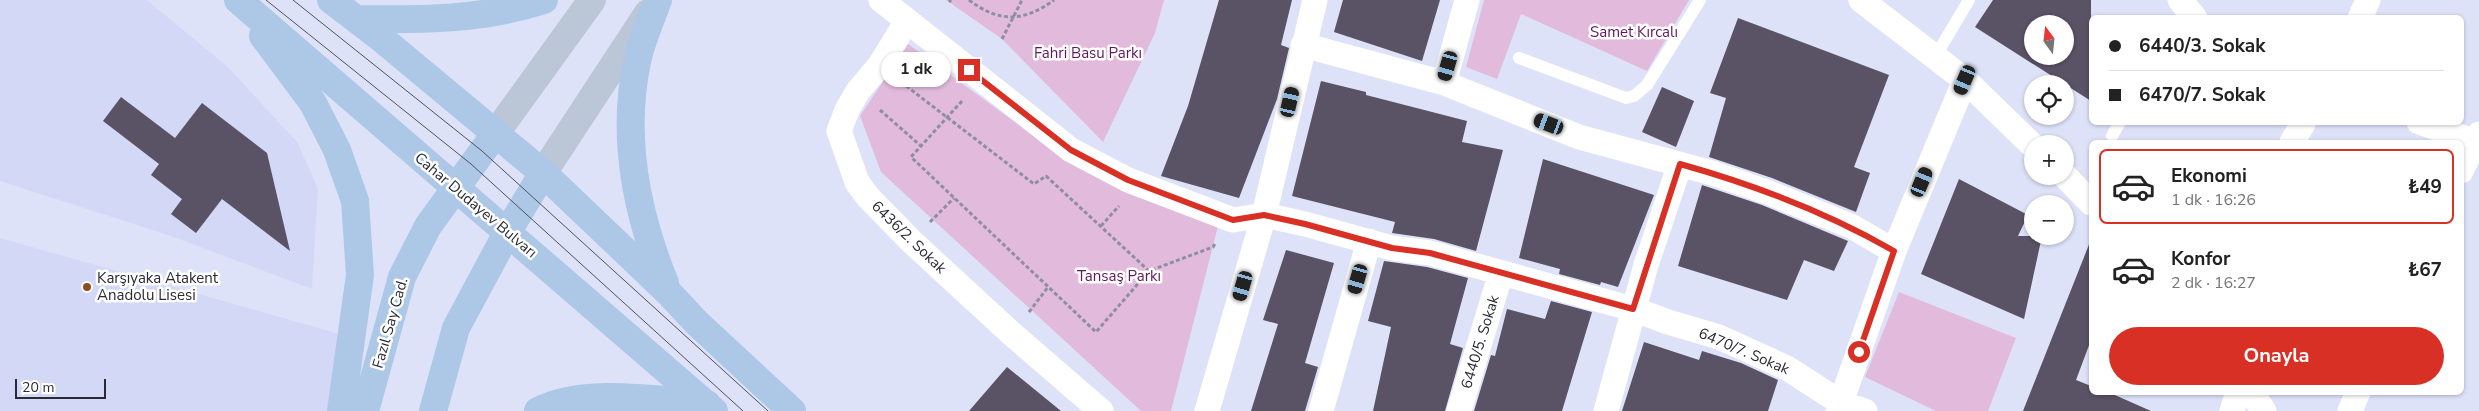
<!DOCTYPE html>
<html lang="tr">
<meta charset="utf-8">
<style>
body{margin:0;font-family:"Nunito Sans",sans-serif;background:#f6f6f6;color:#222;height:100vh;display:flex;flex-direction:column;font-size:19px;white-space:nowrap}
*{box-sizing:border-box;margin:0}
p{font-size:16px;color:#767676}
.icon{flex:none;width:28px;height:28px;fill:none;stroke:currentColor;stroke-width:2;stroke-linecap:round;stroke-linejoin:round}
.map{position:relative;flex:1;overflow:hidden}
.details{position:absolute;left:2089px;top:140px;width:375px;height:255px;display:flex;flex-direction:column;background:#fff;border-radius:8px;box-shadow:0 1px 4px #0004}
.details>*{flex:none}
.top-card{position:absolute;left:2089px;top:15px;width:375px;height:110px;border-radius:8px;box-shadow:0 1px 4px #0004;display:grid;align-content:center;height:110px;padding:0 20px;background:#fff}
.needle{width:32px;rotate:345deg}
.fabs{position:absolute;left:2024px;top:15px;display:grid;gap:10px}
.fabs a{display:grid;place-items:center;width:50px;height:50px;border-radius:50%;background:#fff;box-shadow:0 1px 4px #0004;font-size:25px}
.scale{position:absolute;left:15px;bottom:12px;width:91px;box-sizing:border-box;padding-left:5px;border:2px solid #292a33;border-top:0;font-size:14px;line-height:18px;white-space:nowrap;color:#292a33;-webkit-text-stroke:4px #fff;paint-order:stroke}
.end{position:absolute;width:22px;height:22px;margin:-11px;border:6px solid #d93025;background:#fff;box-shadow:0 0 0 2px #fff}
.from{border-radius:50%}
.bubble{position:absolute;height:35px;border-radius:18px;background:#fff;box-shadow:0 1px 4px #0004;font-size:16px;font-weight:700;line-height:35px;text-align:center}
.car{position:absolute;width:15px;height:30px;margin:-15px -8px;border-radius:6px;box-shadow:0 0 4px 1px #0007;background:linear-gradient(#222 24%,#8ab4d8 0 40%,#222 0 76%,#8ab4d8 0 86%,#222 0)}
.top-card b{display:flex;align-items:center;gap:18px;height:48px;font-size:19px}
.top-card b+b{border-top:1px solid #e0e0e0}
.top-card i{width:12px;height:12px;background:#222}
ul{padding:9px 0 0;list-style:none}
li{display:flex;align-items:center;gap:15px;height:75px;margin:0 10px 8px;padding:0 10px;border:2px solid transparent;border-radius:8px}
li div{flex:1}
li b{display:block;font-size:19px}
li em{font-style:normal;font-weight:700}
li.on{border-color:#d93025}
li>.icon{width:45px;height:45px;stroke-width:1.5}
.action{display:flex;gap:10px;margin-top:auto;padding:10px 20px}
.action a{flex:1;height:58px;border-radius:30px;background:#d93025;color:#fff;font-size:20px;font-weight:700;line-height:58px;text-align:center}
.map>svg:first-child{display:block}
.built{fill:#d3d8f6}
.green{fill:#e2badb}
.building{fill:#5a5265;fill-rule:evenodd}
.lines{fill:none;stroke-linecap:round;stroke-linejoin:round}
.path{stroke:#8d8fa0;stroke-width:3;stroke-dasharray:4 2.5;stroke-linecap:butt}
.lane{stroke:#fff;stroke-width:12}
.street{stroke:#fff;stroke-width:25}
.secondary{stroke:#bbc6d6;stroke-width:28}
.primary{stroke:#adc8e7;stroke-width:28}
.tram{stroke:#50515d;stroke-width:1}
.route{stroke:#d93025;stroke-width:6}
.poi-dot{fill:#904c1f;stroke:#fff;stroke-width:2}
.labels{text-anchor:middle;stroke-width:5;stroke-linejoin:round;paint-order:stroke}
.park-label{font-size:15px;fill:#61185b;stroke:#fff}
.street-label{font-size:15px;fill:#292a33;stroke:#fff}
.poi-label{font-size:15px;fill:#292a33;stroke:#fff;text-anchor:start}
</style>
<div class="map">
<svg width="2479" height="411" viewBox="0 0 2479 411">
<rect width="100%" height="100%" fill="#dee2f9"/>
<!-- built -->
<path class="built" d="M0,0h147l82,68 68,74 21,46 -6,101 -141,-53 -171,-55z
M0,238l347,98 -13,75h-334z"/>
<!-- green -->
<path class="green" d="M946,0h218l-9,33 -52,109 -101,-103z
M1484,0h205l-42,71 -126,-57 -24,65 -31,-12z
M908,44l163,119 147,63 -47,185h-30l-260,-239 -21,-56z
M1899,292l117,46 -28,73h-52l-71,-34z"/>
<!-- building -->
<path class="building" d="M1219,0h73l-11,45 8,3 -12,51 -38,99 -78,-22 27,-70z
M1343,0h97l-18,61 -88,-29z
M1993,0h98v101l-116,-74zM2032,24h33v32h-33z
M1738,18l151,57 -35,92 16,6 -14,39 -84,-34 -63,-21 17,-59 -16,-5z
M1321,81l45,11v3l101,26 -5,21 41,8 -27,101 -42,-12 -42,-6 3,-11 -103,-26z
M1662,87l32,14 -18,46 -34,-15z
M121,97l54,41 27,-35 65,50 23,98 -68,-52 -26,34 -25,-19 11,-15 -31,-24 8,-11 -56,-43z
M1543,159l111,36 -36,92 -17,-5 -1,3 -41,-11 1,-5 -41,-11z
M1959,179l69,36 -10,21h24l-18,83 -103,-45z
M1702,185l60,20 86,36 -14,30 -30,-11 -17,40 -109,-34z
M2090,242l1,98 -15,40 15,6v6h17l43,19h-128z
M1286,250l48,13 -29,100 13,4 -13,44h-54l27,-87 -15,-4z
M1384,261l43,6 41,11 -18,66 13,4 -18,63h-72l18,-84 -23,-6z
M1551,301l41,11 -30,99h-88l17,-56 4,1 12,-47 38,10z
M1644,342l55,18 3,-9 39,12 37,17 -10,31h-146z
M1007,367l54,44h-92z"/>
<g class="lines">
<!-- path -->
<path class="path" d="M969,0c30,23 55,22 85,0
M949,2l2,-2
M1002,39l20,-39
M901,82l133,102 12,-8 103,95 64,-24 3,-5
M962,101l-51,56 185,175 53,-61
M880,110l41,36
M930,222l24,-24
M1101,226l18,-20
M1029,312l19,-25"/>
<!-- lane -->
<path class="lane" d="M1935,57l34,-57
M1519,58l107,40 8,-2 13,-11 53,-85
M2112,136l8,-14"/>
<!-- street -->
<path class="street" d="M881,0l190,150 57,30 105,40 31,-5 41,9 87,24 38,5 203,56 35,13 51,15 68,31 54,35 24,8
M1861,0l104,80 67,65
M2180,0l15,18
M2360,18l8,-18
M907,21l-27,44 -22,26 -11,19 -8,21 18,51 11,15 44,45 100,92 89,77
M1303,45l141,38 135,54 133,36 55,19 84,34 43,25
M1444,83l23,-83
M2419,122l60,21
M2292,142l12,-20
M2461,171l18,-37
M2065,176l26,27
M2251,392l13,19
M1207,411l57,-196 51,-215
M1321,411l48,-170
M1459,411l42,-138
M1606,411l40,-146 34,-101
M1838,411l56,-160 71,-171
M2232,411l6,-19
M2350,411l8,-19"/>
<!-- secondary -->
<path class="secondary" d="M495,134l97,-134
M543,173l105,-160"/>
<!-- primary -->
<path class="primary" d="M238,0l476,411
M331,0l51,39 161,134 125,119 29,31 95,88
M658,0c-7,20 -17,41 -21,62 -16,76 -1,150 28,221
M357,19c64,1 126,1 187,-19
M263,36l50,67 24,47 18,51 5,74 -19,136
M365,411l37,-134 26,-51 67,-92
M433,411l23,-83 52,-97 35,-58
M538,411c47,-24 118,-11 169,-7"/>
<!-- tram -->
<path class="tram" d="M266,0l205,164 272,247
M293,0l189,151 286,260"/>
</g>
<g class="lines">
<!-- route -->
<path class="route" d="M969,70l102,80 57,30 105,40 31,-5 41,9 87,24 38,5 203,56 47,-145c75,21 146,48 214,87l-35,101"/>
</g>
<!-- markers -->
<circle class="poi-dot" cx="87" cy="287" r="5"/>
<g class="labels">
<!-- park labels -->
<g class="park-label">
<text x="1634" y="37">Samet Kırcalı</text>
<text x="1088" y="58">Fahri Basu Parkı</text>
<text x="1119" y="281">Tansaş Parkı</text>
</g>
<!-- street labels -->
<g class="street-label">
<text transform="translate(476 205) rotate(40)" y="5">Cahar Dudayev Bulvarı</text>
<text transform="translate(909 237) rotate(44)" y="5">6436/2. Sokak</text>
<text transform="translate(390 323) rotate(-74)" y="5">Fazıl Say Cad.</text>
<text transform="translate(1480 342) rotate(-73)" y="5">6440/5. Sokak</text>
<text transform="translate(1744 351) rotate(23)" y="5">6470/7. Sokak</text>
</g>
<!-- poi labels -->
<g class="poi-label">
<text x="97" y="283">Karşıyaka Atakent<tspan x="97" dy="17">Anadolu Lisesi</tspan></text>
</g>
</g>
</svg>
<div class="fabs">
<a><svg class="needle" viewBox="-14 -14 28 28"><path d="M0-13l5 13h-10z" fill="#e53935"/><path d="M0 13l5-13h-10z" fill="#767676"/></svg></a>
<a><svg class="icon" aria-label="locate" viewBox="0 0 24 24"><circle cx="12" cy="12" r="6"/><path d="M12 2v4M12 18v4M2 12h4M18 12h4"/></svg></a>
<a>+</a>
<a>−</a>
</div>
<div class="scale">20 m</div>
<i class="end from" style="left:1859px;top:352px"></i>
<i class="end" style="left:969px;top:70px"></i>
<div class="bubble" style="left:881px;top:52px;width:70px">1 dk</div>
<i class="car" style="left:1448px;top:66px;rotate:196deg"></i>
<i class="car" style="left:1965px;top:80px;rotate:203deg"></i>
<i class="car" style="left:1290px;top:102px;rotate:13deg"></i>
<i class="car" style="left:1549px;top:124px;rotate:291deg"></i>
<i class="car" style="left:1922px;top:182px;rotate:23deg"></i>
<i class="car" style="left:1358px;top:279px;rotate:196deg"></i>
<i class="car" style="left:1243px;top:286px;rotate:196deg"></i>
<div class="top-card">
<b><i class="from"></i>6440/3. Sokak</b>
<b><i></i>6470/7. Sokak</b>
</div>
<section class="details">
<ul>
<li class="on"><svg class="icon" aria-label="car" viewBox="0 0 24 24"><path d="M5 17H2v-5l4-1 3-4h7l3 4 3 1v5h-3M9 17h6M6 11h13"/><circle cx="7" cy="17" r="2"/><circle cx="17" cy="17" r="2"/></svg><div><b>Ekonomi</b><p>1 dk · 16:26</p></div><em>₺49</em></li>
<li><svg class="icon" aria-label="car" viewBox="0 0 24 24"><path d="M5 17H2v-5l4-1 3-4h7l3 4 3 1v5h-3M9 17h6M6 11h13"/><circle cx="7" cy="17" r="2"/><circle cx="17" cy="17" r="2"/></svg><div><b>Konfor</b><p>2 dk · 16:27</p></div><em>₺67</em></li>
</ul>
<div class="action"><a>Onayla</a></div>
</section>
</div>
